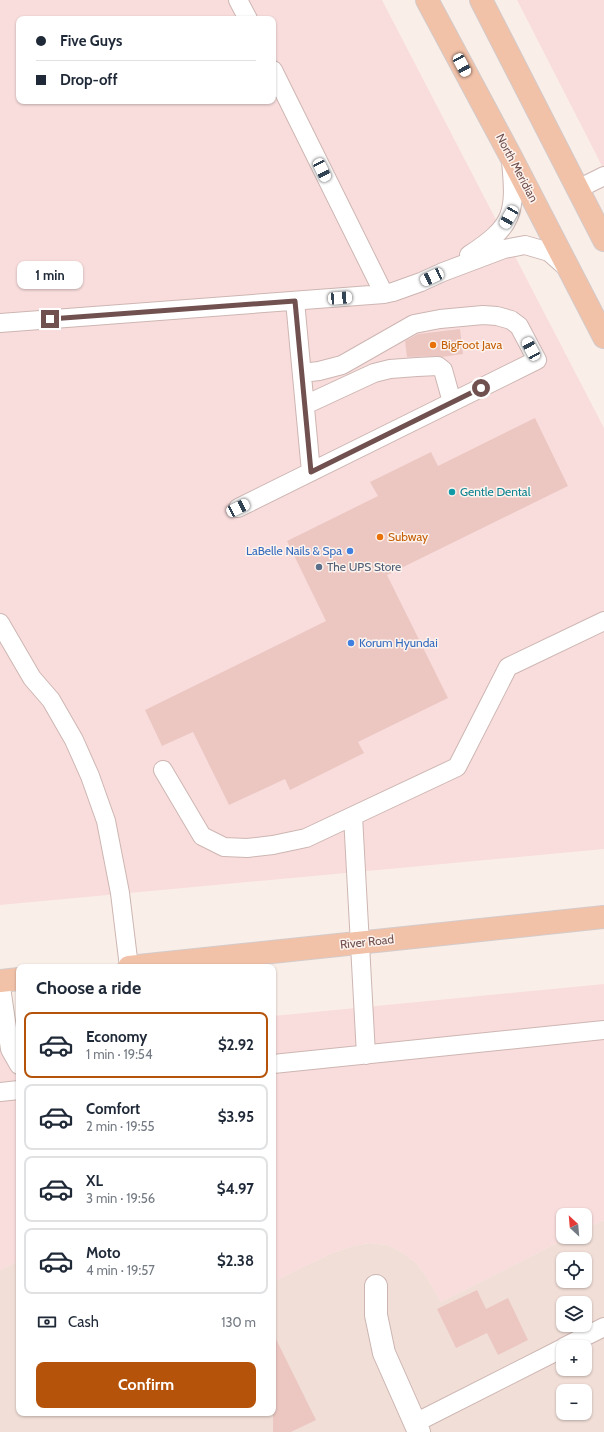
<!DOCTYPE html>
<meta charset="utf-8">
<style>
body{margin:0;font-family:Cabin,sans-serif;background:#f2f2f3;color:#1f2937;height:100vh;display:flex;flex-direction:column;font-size:15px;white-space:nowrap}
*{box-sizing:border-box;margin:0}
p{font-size:13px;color:#747a83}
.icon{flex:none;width:22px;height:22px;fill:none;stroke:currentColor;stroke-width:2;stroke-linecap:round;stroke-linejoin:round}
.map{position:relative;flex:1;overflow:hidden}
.drawer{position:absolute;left:16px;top:964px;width:260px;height:452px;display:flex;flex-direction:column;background:#fff;border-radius:8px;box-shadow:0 1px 3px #0004}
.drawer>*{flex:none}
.guide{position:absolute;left:16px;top:16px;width:260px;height:88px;border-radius:8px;box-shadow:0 1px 3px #0004;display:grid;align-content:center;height:88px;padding:0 20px;background:#fff}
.needle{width:26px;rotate:334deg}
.tools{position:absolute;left:556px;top:1208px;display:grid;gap:8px}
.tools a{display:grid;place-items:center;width:36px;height:36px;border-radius:8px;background:#fff;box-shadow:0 1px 3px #0004;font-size:20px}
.end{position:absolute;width:18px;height:18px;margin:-9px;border:5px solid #71514f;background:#fff;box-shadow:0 0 0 2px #fff}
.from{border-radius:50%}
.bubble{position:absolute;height:28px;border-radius:8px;background:#fff;box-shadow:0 1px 3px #0004;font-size:13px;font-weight:800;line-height:28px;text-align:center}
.car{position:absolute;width:12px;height:24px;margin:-12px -6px;border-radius:5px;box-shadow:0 0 3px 1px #0007;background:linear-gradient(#fff 24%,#345 0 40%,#fff 0 76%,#345 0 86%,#fff 0)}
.guide b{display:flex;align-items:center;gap:14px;height:38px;font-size:15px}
.guide b+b{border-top:1px solid #e0e1e3}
.guide i{width:10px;height:10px;background:#1f2937}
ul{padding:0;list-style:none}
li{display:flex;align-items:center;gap:12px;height:66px;margin:0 8px 6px;padding:0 12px;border:2px solid #e0e1e3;border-radius:8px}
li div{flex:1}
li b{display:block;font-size:15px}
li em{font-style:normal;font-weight:800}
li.on{border-color:#b45309}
li>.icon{width:36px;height:36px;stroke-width:1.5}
h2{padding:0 20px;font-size:18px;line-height:48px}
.pay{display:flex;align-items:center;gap:10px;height:44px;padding:0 20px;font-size:15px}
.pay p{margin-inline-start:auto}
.action{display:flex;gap:8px;margin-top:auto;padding:8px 20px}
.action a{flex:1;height:46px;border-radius:8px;background:#b45309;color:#fff;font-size:16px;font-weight:800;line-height:46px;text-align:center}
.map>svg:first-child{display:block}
.residential{fill:#f1ded7;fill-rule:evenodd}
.commercial{fill:#f9dddd;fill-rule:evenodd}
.building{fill:#ecc7c2}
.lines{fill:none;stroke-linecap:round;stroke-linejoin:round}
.service-casing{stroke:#cdb6b2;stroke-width:20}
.minor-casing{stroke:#cdb6b2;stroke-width:24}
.primary-casing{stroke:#d4cbca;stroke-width:24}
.service{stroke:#fff;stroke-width:18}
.minor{stroke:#fff;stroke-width:22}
.primary{stroke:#f1c1a8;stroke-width:22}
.route{stroke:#71514f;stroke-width:5}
.food-dot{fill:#e8710a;stroke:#fdf3ee;stroke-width:1.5}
.culture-dot{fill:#0f9aa8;stroke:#fdf3ee;stroke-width:1.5}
.shop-dot{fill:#3f7fe0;stroke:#fdf3ee;stroke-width:1.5}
.service-dot{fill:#5c6f8a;stroke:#fdf3ee;stroke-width:1.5}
.labels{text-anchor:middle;stroke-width:3;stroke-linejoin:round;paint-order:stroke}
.street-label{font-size:12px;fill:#71514f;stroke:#fdf3ee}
.food-label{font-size:12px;fill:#c56008;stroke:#fdf3ee;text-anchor:start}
.culture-label{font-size:12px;fill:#0d838f;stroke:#fdf3ee;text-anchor:start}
.shop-label{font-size:12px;fill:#366cbe;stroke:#fdf3ee;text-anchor:end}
.service-label{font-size:12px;fill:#4e5e75;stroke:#fdf3ee;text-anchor:start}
</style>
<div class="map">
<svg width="604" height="1432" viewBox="0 0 604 1432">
<rect width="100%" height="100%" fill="#faeee8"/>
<!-- residential -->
<path class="residential" d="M604,1220v212h-604v-162l19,-9v152h254v-131l57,-28 23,-8 16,-3 18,2 16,8 13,10 10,13 15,26 128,-65h16v-8zM563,1259h22v22h-22zM563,1303h22v22h-22zM563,1347h22v22h-22zM563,1391h22v22h-22z"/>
<!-- commercial -->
<path class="commercial" d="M0,0h382l222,428v421l-604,56zM19,19h254v82h-254z
M517,0h87v171l-5,-11z
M604,984v236l-19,9v-14h-22v22h6l-128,65 -15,-26 -10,-13 -13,-10 -16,-8 -18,-2 -16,3 -23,8 -57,28v-266z
M19,1041v220l-19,9v-227z"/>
<!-- building -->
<path class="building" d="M460,329l3,25 -21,3 -4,-1 -31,1 -2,-16 13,-7z
M535,418l33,68 -181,89 61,123 -90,44 6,11 -74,37 -5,-11 -56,26 -36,-73 -31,14 -17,-36 181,-89 -39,-80 91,-45 -8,-14 61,-30 7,14z
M477,1290l9,19 22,-11 20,42 -30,15 -11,-22 -31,15 -19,-39z
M273,1333l43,87 -25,12h-18z"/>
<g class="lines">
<!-- service casing -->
<g class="service-casing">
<path id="service" d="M238,0l10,19
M273,70l111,224
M578,189l26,-13
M469,255c45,-29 47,-42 42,-94
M295,301l16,171
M0,323l384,-29 9,-2 28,-10 22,-10 61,-23 21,-4 24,7 17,15
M305,405l69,-32 16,-4 27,-2 21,-1 5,4 9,32
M238,508l299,-148 -18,-34 -8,-6 -14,-4 -14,-1 -43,4 -26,5 -72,41 -23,6 -17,2
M0,623l32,55 19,22 23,40 16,36 16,45 14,72 9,74
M163,770l39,66 22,11 23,1 26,-3 33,-7 151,-71 51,-100 96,-46
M353,816l13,239
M0,980l10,69 9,16
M273,1064l331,-34
M0,1092l19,-2
M564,1347l40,-20
M415,1423l148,-75"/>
</g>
<!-- minor casing -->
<g class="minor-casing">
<path id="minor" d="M376,1286v29l8,38 35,79"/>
</g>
<!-- primary casing -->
<g class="primary-casing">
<path id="primary" d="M427,0l83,155 94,182
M481,0l123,240
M129,967l475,-50
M0,981l19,-2"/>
</g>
<!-- service -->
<use href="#service" class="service"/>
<!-- minor -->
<use href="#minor" class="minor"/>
<!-- primary -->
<use href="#primary" class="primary"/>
</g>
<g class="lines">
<!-- route -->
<path class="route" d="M50,319l245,-18 16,171 170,-84"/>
</g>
<!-- markers -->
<g class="food-dot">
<circle cx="433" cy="345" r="4"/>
<circle cx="380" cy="537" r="4"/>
</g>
<circle class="culture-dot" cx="452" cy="492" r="4"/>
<g class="shop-dot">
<circle cx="350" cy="551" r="4"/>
<circle cx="351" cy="643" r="4"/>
</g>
<circle class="service-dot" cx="319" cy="567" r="4"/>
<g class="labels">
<!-- street labels -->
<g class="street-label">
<text transform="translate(517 168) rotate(62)" y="4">North Meridian</text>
<text transform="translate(367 942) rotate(-6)" y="4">River Road</text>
</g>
<!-- food labels -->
<g class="food-label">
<text x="441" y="349">BigFoot Java</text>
<text x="388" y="541">Subway</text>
</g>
<!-- culture labels -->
<g class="culture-label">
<text x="460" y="496">Gentle Dental</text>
</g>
<!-- shop labels -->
<g class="shop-label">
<text x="342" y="555">LaBelle Nails &amp; Spa</text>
<text x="359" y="647" text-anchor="start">Korum Hyundai</text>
</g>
<!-- service labels -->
<g class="service-label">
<text x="327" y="571">The UPS Store</text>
</g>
</g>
</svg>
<div class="tools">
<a><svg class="needle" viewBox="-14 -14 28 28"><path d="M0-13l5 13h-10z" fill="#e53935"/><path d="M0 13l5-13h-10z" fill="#747a83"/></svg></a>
<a><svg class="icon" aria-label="locate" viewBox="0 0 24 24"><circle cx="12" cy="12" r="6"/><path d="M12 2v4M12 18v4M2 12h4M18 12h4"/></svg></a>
<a><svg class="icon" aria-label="layers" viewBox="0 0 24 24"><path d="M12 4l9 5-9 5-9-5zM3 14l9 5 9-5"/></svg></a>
<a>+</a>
<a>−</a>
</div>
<i class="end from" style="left:481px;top:388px"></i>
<i class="end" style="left:50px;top:319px"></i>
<div class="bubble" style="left:17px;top:261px;width:66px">1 min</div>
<i class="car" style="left:462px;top:65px;rotate:152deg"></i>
<i class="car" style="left:322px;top:170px;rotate:154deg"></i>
<i class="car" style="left:509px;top:217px;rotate:210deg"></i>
<i class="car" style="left:432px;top:277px;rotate:245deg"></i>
<i class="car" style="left:340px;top:298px;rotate:86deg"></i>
<i class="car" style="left:531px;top:349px;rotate:332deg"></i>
<i class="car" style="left:238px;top:508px;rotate:64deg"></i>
<div class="guide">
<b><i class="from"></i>Five Guys</b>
<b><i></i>Drop-off</b>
</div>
<section class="drawer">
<h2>Choose a ride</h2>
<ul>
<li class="on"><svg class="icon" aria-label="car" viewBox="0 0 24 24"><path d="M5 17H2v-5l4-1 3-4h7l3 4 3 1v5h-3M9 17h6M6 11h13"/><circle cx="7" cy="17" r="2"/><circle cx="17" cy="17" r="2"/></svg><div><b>Economy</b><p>1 min · 19:54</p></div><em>$2.92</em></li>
<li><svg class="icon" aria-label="car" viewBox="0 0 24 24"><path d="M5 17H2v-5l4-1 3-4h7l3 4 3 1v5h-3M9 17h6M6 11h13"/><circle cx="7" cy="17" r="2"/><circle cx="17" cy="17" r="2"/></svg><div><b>Comfort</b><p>2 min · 19:55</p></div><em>$3.95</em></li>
<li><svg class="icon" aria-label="car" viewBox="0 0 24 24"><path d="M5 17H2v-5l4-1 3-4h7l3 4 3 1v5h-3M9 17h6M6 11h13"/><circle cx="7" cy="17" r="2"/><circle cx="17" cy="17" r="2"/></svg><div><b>XL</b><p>3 min · 19:56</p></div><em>$4.97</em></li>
<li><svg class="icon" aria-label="car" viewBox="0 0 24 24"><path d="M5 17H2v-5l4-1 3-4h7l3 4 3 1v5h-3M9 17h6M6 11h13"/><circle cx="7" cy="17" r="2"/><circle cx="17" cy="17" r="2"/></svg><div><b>Moto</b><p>4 min · 19:57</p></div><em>$2.38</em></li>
</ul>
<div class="pay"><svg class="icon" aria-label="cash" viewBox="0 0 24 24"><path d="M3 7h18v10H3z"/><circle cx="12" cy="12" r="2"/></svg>Cash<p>130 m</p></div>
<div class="action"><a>Confirm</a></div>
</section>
</div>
